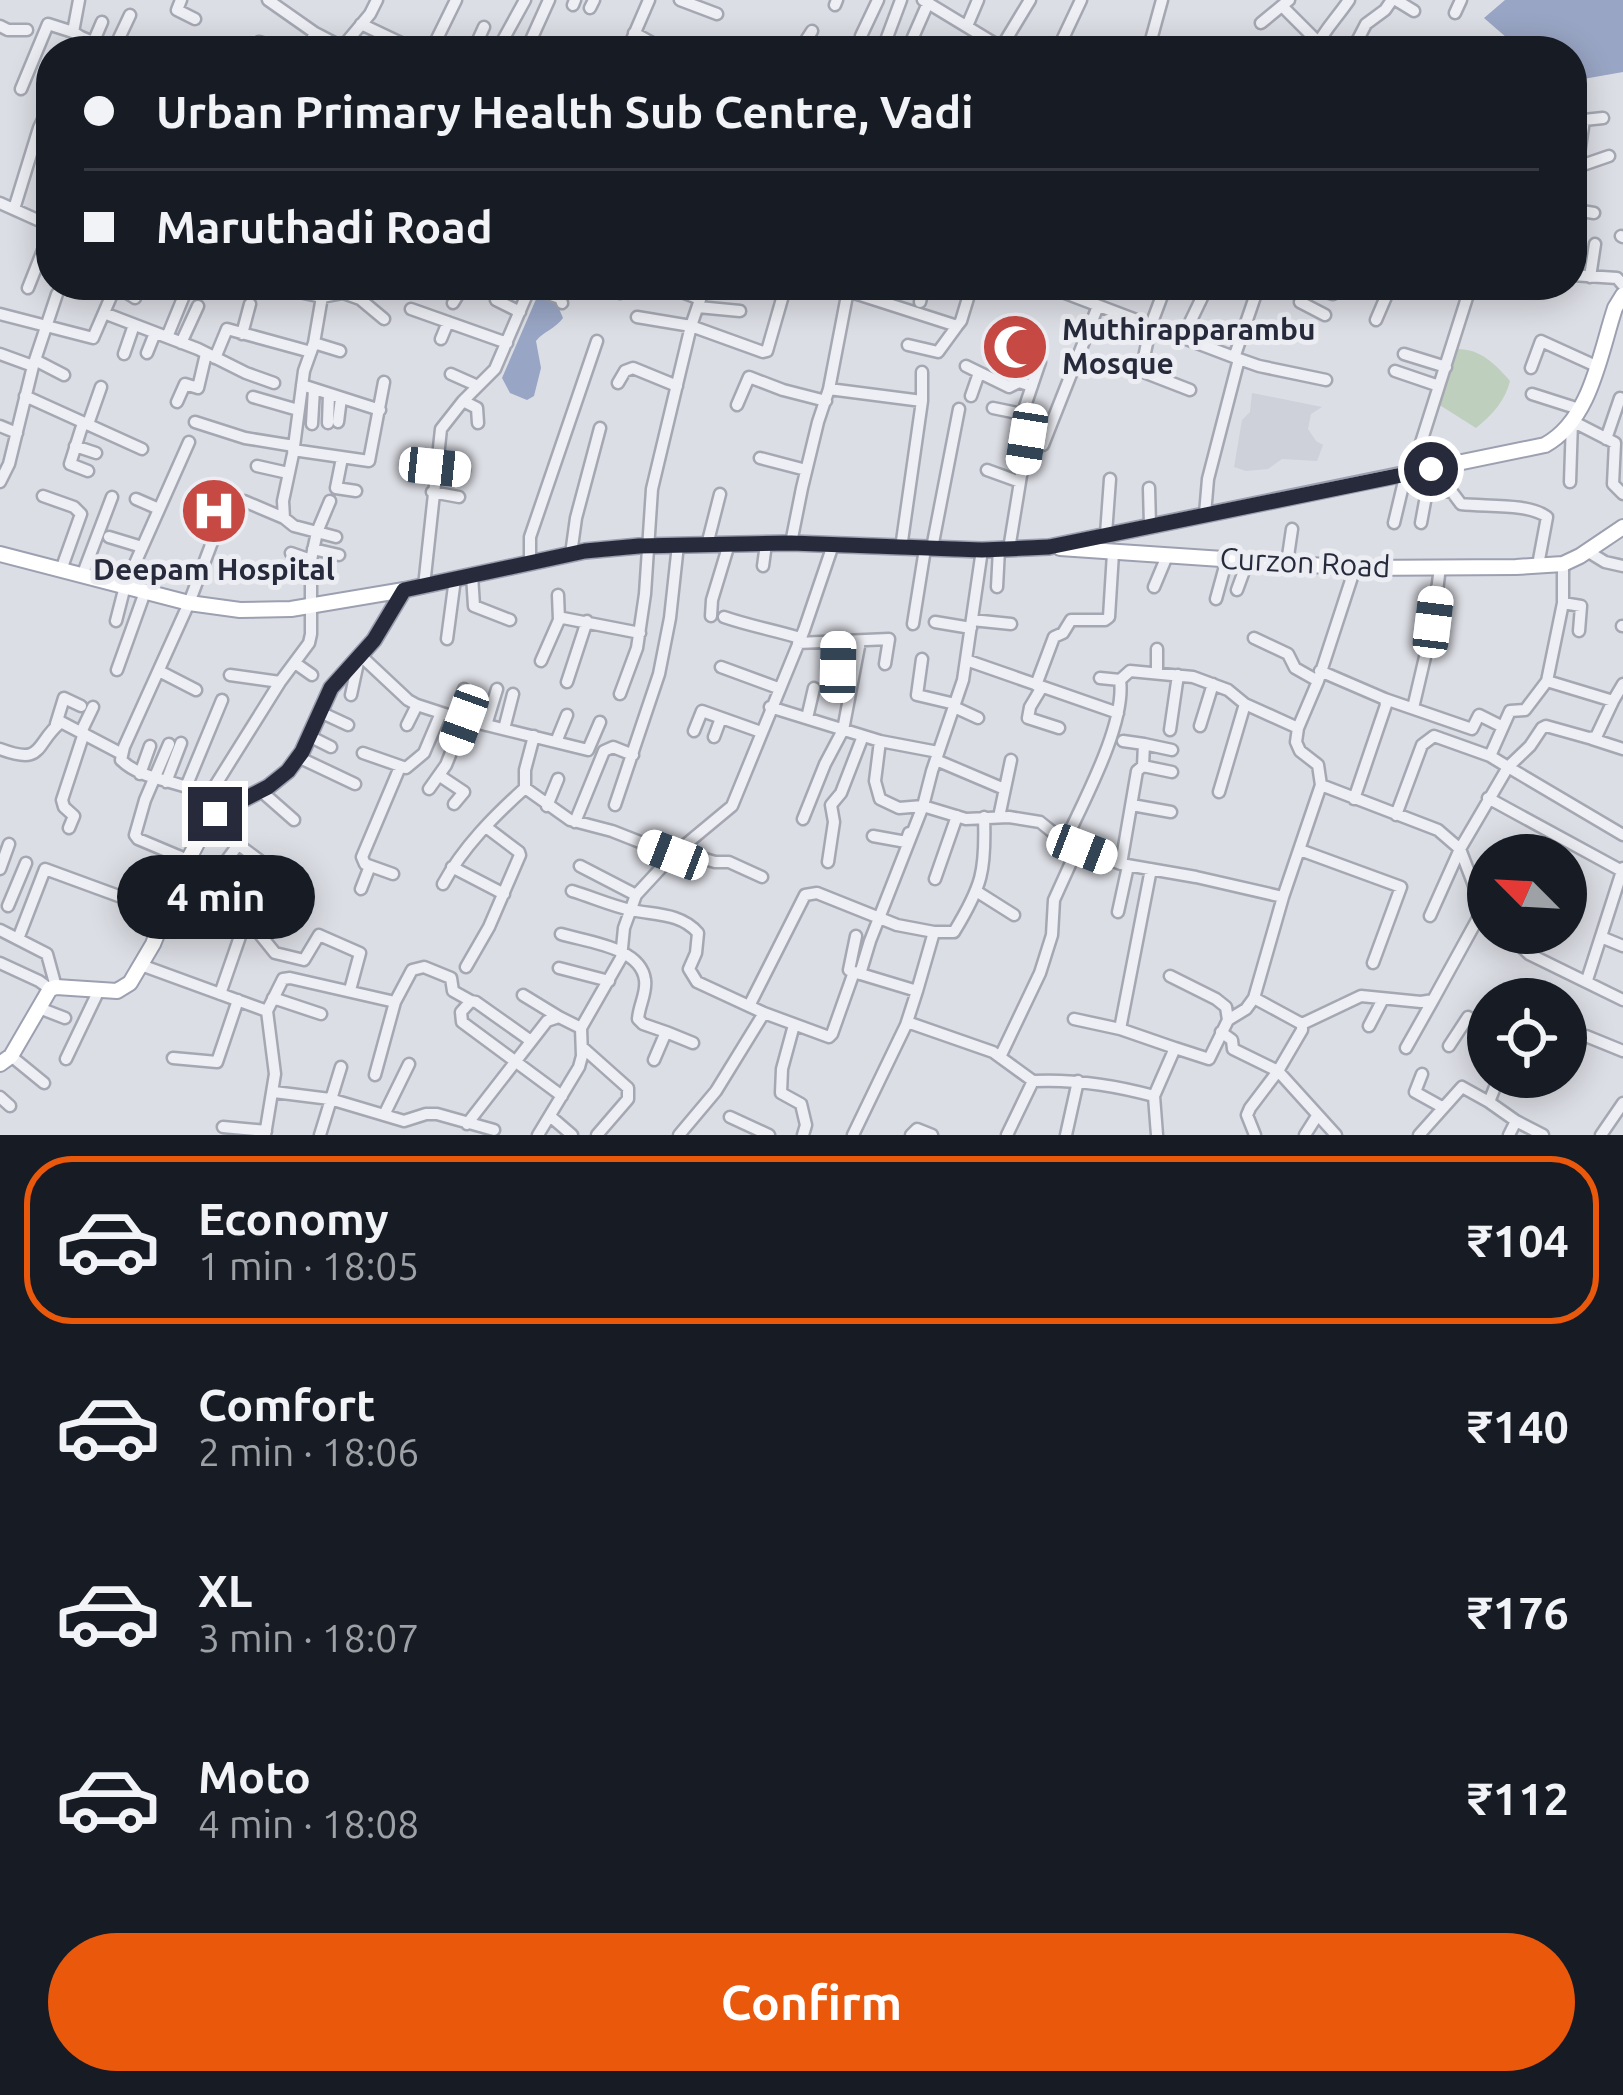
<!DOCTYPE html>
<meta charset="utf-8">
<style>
body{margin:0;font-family:Ubuntu,sans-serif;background:#20242c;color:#f1f3f6;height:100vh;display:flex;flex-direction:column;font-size:45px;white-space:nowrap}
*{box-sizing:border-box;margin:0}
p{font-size:39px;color:#9ea1a6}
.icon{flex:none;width:66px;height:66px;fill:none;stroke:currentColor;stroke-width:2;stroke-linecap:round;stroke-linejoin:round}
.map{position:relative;height:1135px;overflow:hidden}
.details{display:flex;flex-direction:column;background:#171b24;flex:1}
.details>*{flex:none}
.banner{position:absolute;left:36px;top:36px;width:1551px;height:264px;border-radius:48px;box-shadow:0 6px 30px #0003;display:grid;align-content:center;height:264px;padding:0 48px;background:#171b24}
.needle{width:78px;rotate:294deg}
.tools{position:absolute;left:1467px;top:834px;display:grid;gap:24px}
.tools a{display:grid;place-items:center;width:120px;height:120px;border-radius:50%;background:#171b24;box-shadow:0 6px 30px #0003;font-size:60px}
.end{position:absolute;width:54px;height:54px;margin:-27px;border:15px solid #262a3b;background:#fff;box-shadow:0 0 0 6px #fff}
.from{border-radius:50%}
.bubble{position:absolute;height:84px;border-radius:42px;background:#171b24;box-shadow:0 6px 30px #0003;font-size:39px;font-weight:700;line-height:84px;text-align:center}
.car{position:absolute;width:36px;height:72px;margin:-36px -18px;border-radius:15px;box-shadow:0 0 9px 3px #0007;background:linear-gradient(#fff 24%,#345 0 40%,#fff 0 76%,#345 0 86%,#fff 0)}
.banner b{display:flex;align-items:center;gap:42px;height:114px;font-size:45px}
.banner b+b{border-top:3px solid #363941}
.banner i{width:30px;height:30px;background:#f1f3f6}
ul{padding:21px 0 0;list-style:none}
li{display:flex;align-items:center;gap:36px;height:168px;margin:0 24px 18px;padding:0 24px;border:6px solid transparent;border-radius:48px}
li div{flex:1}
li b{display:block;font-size:45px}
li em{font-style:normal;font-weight:700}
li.selected{border-color:#ea580c}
li>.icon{width:108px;height:108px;stroke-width:1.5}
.primary-button{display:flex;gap:24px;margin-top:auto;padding:24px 48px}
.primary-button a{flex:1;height:138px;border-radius:72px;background:#ea580c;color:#fff;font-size:48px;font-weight:700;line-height:138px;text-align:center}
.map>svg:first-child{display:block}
.built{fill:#ced0da}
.green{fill:#becfbd}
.water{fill:#98a5c4}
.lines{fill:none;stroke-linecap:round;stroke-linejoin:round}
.minor-casing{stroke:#a5a8b2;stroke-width:15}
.major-casing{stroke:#9ca0b0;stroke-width:18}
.minor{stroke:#eeeff4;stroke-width:10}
.major{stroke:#fff;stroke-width:14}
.route{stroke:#262a3b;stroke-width:15}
.labels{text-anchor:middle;stroke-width:10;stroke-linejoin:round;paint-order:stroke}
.poi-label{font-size:30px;font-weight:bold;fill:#262a3b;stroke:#ebedf3;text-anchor:start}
.street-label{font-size:30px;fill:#262a3b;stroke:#ebedf3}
</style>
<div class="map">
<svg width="1623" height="1135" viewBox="0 0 1623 1135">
<rect width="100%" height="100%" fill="#dcdee5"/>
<!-- built -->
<path class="built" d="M1252,393l70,14 -11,7 -3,15 8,12 7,4 -6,16 -35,-2 -14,10 -22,2 -12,-4 8,-47 8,-8z"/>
<!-- green -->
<path class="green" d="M1457,349c24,0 38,15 53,32 -5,20 -18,34 -34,47l-38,-24z"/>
<!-- water -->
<path class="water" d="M1505,0h118v72l-51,9v-30h-50l-38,-33z
M537,297l20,7 6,14c-8,11 -19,13 -27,23l5,27 -7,28 -7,4 -17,-7 -8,-15z"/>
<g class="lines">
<!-- minor casing -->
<g class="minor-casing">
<path id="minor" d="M181,0l-4,10 18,9
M268,0l47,33 27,14
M680,0l37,14
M923,0l84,51
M1396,0l18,11
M573,5l2,-5
M835,5l2,-5
M1282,6l36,36
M590,8l4,-8
M1455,13l6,-13
M1261,23l28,-23
M361,24l57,27
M0,26l8,4h19
M967,26l11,-26
M634,33l33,18
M861,36l17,-36
M81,37l33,14
M1358,39l22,12
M259,42l30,9
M93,43l9,-21
M1001,48l29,-48
M76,51l5,-14 -8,-5 6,-32
M113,51l17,-36
M306,51l9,-18
M339,51l31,-37 7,-14
M431,51l25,-51
M473,51l11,-24
M497,51l28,-51
M526,51l23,-51
M627,51l22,-51
M799,51l13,-20
M882,51l19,-51
M907,51l21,-48
M1057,51l24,-51
M1148,51l14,-51
M1314,51c9,-20 23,-33 35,-51
M1352,51l14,-27 19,-14 7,-10
M21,89l27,-65 25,8
M51,103l-12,25 12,9
M1572,152l7,2 -7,79
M1579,154l5,-34 19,-2
M1580,166l29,-10
M0,203l51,23
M14,209l25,-81
M1575,210l19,3
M1621,236l2,1
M48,263l3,-7
M1572,275l45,3 6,7
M1590,277l5,-33
M268,285l54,12 21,-4 17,6 24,20
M503,285l24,10
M664,285l36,14
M1044,285l195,74 -31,120 -3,35
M1166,285l-15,40 -10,46 49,19
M1309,285l-9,17 25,13
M116,286l19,12
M1308,287l25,7
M28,288l23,-58
M530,288l30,10 2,5
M848,291l109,35 4,-5 11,-36
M620,293l2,-8
M496,300l24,12
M920,302l4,-17
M453,303l11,-18
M698,307l42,4
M411,309l96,34
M104,313l94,36 48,24 28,10
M0,314l93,24 23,-53
M637,317l54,9 72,26 4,-1 19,-66
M1376,320l15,-35
M242,334l8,-30
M167,337l16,-39
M1183,337l25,-52
M441,339l7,-17
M181,343l17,-37
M314,343l26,8
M908,345l30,7 19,-26
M147,353l8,-20
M0,354l33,12
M124,354l10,-29
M1404,354l42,13
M1235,355l24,-70
M215,358l12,-29 84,23
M1239,359l20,7 67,14
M35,360l29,15
M966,366l43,21 10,-5 13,4
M1531,368l10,-27 55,25
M1395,371l44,15
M451,374l27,12
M618,383l7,-12 8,-3 44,18
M302,385l78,25
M829,389l93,12 -21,147
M1532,394l47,15
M25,396l117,53
M971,396l8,-23
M253,397l45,13
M463,401l14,7 1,15
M922,401v-29
M177,402l8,-18 13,4 8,-34
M737,405l12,-28 34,13 43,11
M993,408l29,6
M195,422l50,16 49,8
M338,422l3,-24
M83,423l-13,41 18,7
M328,423l1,-29
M88,424l13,-37
M312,424l2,-35
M0,426l17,7
M1027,439l-7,-8v-10l20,-59
M1606,439l14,-41
M75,446l21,7
M293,450l76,11 15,-79
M342,458l-6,30 20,3
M760,458l46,12
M257,466l31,7
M435,467l29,4
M987,470l33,12
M1412,471l59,-186
M0,482l9,-18 24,-98 24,-72
M1570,482l2,-61 43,22 -2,41 10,10
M1149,488l1,37
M1427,488l25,4 9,12c25,3 67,-1 86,13l-9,48
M432,492l27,5
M43,496l31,11 7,7 -20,56
M136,499l23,10
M244,501l40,17
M330,501l-13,31 19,5
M1394,523l12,-50
M1421,523l10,-54
M1106,534l4,-55
M109,537l33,10
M791,543l11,-55 16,-66 11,-33 20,-104
M707,545l13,-51
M932,548l27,-139
M313,549l26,6
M1009,549l18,-110 16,6 55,-139
M982,550l-19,130 -31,91 -9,35 43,13 43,-2 31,5 25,20 56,22 75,13 87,20
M1587,551l18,11 18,4
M291,553l20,7
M571,554l5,-36 24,-90
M530,562v-25l67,-196
M1287,563l5,-34
M763,566l3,-22
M472,575l2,31 36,14
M82,576l30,-79
M424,586l17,-157 22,-28 32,-32 36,-84
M997,587l2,-38
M1154,587l13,-31
M1237,590l11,-30
M558,595l1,25
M1216,599l11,-40
M1563,603l18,3 -2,25
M711,616l1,-16 17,-56
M724,617c26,9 50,13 76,21
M972,620l39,4
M116,621l9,-35 64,-144
M935,622l36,6
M913,624l12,-75
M1622,626h1
M1254,638l34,16 7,14 23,13
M447,639l8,-60
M798,643l91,-4 -4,25
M1157,649v24
M360,655l48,45 9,5 37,12 134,33 12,-28
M922,659l-5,36 38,9
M966,660l152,53
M541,661l18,-41 4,-2 77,15
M295,663l17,12
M721,667l57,21
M838,667l1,-24
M117,670l28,-78
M159,671l37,19
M1320,671l65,28 1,6 -32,94
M230,675l50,7
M1100,678l20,2
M1547,681l66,20 10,-17
M567,682l20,-61
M1036,685l18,-48 9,-4 8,-13h34l4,-3 4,-64
M1042,687l-12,20 -2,11 31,10
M620,694l17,-46 8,-54 7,-105 39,-163 14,-41
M351,695l8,-37
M1385,699l87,30 7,-14 22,11
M1613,701l-17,36 -7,1 -43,-12 -4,2 -12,18 -22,21 115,68
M770,707l110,34 58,11
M954,707l24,11
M1413,708l20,-85 7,-56
M320,712l28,13
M454,717l10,-28
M807,718l7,-30
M56,724l8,-26 17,8
M407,725l10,-20
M486,725l11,-36
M1200,726l13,-42
M504,729l9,-35
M1170,730l8,-55
M694,731l8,-20 59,21
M81,732l12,-25
M309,736l22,11
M534,736l-9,34v18l45,32 42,11 61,24
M714,737l7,-19
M1592,739l31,10
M1123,741l21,3 -1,22
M556,742l11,-27
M169,744l-24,56 -10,35 3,4 50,21
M1144,744l28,6
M0,749c45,17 34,-5 61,-27l61,32
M363,753l43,15 18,-15 17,-40
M298,757l57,27
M936,760l66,28
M140,774l10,-28
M440,776l24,16 -10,12
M166,782l15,-39
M1321,785l-3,-20 -18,-14 -4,-9 2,-14 20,-47 37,-113
M186,787l36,-87
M429,789l17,-24 18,-45
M261,791l33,29
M1219,792l26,-88
M208,797l72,-115 29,-39 2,-9v-74l6,-28 -23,-6 -10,-8 -1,-17 10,-47 11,-83 10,-28 10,-58
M1488,798l134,73
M210,800c-25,-22 -64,-16 -89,-40l3,-13 65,-144 28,-74
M615,805l44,-131 11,-56 8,-73
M1132,805l39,7
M547,806l11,-27
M1396,815l26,-70 12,-9 56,20
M999,817l12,-57
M803,819l22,-55 18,-34 17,-89
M208,822l75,56
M575,822l29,-71 9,-4 20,8
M69,828l5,-12 -10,-9 -2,-7 22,-67
M873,836l33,6 3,-9
M1065,842c18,-40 61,-118 55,-162l10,-9 63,6 35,13 17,14 53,24
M1300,850l101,37 -28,76
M678,851l37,11h14l33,15
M828,862l6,-40 -3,-17 10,-12 22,-57
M1121,864l16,-93 6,-5 29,6
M580,866l56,29
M452,867l52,27
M0,869l9,-25
M220,869l18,-24
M393,874l-28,-10 -3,-7 38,-90
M935,879l22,-63
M178,882l46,22
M443,884c20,-37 51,-68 82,-96
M361,889l9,-23
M572,891c20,6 40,15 59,19 24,5 50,3 67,23l-2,20 -7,16 8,13 67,31 65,24 3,-3 22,-62 63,19 17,-59h20c28,-46 32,-61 30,-115
M976,891l38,24
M173,894l35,22
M8,906l18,-43
M1118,912l10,-46
M1430,916l30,-67 48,-82 -18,-11 20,-45 15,-1 22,-29 16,-78v-39
M0,930l47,24 9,33
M1507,933l22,21 94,46
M561,934c26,8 80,13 84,46 2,13 -6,25 -7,39l5,5 23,8
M1601,937l22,9
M18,939l27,-70 120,44 18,11
M0,963l39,18 11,8
M141,965l126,46
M466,967l23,-40 31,-72 -1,-3 -33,-25
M559,968l50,13
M849,970l7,-34
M860,974l10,-33 53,-135 -24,2 -19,-9 -5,-18 5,-40
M1170,976l46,23 10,8 2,13
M1587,980l36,-112
M220,994l24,-69 5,-4 26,32 29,7 15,-25 41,18 -10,37
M523,995l36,22
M273,998l48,16
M749,1006l56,-111 12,-2 80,32 37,7
M39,1008l26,10
M1074,1019l46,10 55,19
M907,1022l86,30 40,29
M1302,1024l59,-28 60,6 12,-2 50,-91
M794,1025l-12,44 -1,24 20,11 5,21 -3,10
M1369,1026l14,-27
M1120,1029l31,-160
M1221,1032l11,8 1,9 45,22 58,64
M1586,1036l37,15
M531,1041l-55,-39 -5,-1 -10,11 1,10 100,74
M1449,1046l19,-29 20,14
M582,1047l46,41v11l-31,36
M1406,1048l27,-48
M11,1056l33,27
M1000,1057l40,-84 12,-38 2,-35 24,-53
M173,1058l44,4 21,-62
M66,1059l33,-69
M654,1060l12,-28 27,11
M1422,1074l-7,18 27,15
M375,1075l20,-73 17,-32 12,-3 27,11 2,13 18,10
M274,1092l56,7 74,22 22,-7h11l57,16
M1154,1096l3,39
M0,1097l10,9
M1489,1102l10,-25
M384,1115l25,-51
M550,1116l22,19
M730,1117l39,18
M467,1124l80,-103 12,-4 22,11
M223,1127l43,4
M265,1135l10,-61 -8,-63 16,-32 7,-1 105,24
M320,1135l21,-68
M538,1135l41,-68 3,-11 -1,-28 40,-70 3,-30 12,-33 37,-40 59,-49 72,-176 29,-85
M679,1135l37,-44 48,-78
M853,1135l53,-110 11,-34
M911,1135l6,-6 15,6
M1007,1135l26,-54c42,-2 81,4 121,15l21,-48 34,11 19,-39 18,-11 8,-11
M1066,1135l12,-54
M1255,1135l-8,-20 3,-7 28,-37 24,-41v-6l-48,-26 29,-101 38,-112 117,45 22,19 23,60 5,5
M1305,1135l12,-19
M1419,1135l43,-48 27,15 27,19
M1509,1135l7,-14 27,14
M1601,1135l22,-32"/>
</g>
<!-- major casing -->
<g class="major-casing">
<path id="major" d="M1060,548l295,20 161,-1 47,-3 17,-8 43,-29
M0,554l189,49 51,7 51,-1 113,-19 181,-39 54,-5 152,-3 191,7 67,-3 496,-102c46,-25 55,-92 70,-137l8,-13
M0,1064l11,-8 39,-67 6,-2 61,4 13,-8 23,-39 30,-74 25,-48 7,-8 53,-27 20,-16 14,-19 29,-64 43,-48 30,-50"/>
</g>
<!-- minor -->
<use href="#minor" class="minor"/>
<!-- major -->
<use href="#major" class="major"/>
</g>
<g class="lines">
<!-- route -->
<path class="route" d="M215,814l53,-27 20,-16 14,-19 29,-64 43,-48 30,-50 181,-39 54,-5 152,-3 191,7 67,-3 382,-78"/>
</g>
<!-- icons -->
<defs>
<g id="mosque-disc" transform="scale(3.45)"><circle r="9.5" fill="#c74944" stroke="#ebedf3"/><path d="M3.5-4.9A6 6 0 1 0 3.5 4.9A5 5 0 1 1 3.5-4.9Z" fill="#fff"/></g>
<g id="hospital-disc" transform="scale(3.45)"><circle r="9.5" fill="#c74944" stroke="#ebedf3"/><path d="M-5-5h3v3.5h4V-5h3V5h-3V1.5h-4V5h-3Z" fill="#fff"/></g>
</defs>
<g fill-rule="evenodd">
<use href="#mosque-disc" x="1015" y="347"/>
<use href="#hospital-disc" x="214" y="511"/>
</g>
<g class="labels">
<!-- poi labels -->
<g class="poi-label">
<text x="1062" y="340">Muthirapparambu<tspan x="1062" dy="34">Mosque</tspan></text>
<text x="214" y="580" text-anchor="middle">Deepam Hospital</text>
</g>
<!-- street labels -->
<g class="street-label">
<text transform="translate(1305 563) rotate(3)" y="10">Curzon Road</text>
</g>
</g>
</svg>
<div class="tools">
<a><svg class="needle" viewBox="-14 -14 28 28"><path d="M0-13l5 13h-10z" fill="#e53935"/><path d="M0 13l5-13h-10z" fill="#9ea1a6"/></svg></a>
<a><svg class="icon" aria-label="locate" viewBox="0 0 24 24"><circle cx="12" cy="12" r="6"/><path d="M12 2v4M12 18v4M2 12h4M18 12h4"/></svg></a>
</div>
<i class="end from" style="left:1431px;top:469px"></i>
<i class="end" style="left:215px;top:814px"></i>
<div class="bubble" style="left:117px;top:855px;width:198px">4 min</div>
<i class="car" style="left:1027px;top:439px;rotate:189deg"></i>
<i class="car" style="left:435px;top:467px;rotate:96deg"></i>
<i class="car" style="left:1433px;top:622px;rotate:7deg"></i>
<i class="car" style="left:838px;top:667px;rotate:1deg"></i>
<i class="car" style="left:464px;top:720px;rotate:200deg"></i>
<i class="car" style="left:1082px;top:849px;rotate:111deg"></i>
<i class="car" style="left:673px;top:855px;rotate:291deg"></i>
<div class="banner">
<b><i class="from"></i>Urban Primary Health Sub Centre, Vadi</b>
<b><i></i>Maruthadi Road</b>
</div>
</div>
<section class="details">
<ul>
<li class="selected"><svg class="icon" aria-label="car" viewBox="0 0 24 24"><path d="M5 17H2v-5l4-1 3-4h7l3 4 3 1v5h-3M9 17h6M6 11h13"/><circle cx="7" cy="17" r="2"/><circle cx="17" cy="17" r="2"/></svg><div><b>Economy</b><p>1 min · 18:05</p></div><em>₹104</em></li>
<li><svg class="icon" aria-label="car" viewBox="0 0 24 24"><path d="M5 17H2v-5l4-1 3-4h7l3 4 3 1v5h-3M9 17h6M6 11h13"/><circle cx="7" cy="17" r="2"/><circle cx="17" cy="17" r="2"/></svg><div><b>Comfort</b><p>2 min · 18:06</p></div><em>₹140</em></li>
<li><svg class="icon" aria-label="car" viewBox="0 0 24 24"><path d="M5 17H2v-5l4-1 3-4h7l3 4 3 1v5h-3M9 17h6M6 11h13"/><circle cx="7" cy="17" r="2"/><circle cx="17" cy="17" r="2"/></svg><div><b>XL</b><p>3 min · 18:07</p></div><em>₹176</em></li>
<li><svg class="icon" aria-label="car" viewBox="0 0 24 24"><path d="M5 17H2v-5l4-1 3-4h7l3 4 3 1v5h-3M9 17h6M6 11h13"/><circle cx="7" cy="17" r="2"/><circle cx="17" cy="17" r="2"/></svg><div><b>Moto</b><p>4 min · 18:08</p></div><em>₹112</em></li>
</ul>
<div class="primary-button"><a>Confirm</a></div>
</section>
